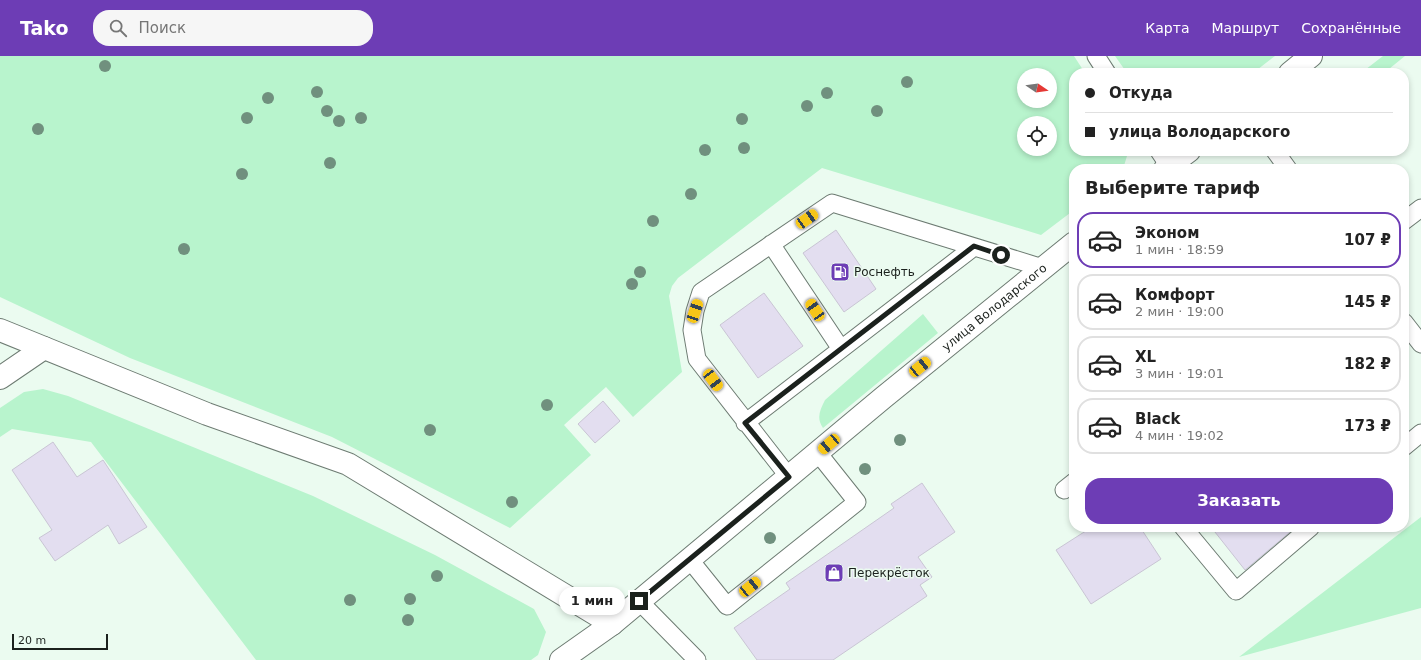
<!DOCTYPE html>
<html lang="ru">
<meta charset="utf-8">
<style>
body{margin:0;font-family:"DejaVu Sans",sans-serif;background:#f6f6f6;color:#222;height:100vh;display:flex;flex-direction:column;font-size:15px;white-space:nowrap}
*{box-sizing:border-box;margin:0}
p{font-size:13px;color:#767676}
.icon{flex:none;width:22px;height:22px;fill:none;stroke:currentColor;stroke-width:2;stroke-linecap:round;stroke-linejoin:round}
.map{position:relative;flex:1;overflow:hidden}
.side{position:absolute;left:1069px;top:108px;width:340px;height:368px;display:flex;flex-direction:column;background:#fff;border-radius:16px;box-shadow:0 2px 6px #0003}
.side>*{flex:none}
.top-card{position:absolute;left:1069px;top:12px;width:340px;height:88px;border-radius:16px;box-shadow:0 2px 6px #0003;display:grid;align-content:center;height:88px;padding:0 16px;background:#fff}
.needle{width:26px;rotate:103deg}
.buttons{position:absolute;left:1017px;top:12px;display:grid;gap:8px}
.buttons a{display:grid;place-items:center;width:40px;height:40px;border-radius:50%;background:#fff;box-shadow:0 2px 6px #0003;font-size:20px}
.scale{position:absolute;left:12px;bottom:10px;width:96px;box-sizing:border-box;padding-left:4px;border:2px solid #1b211d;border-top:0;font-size:11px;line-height:14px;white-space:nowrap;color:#1b211d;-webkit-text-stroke:3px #ebfbf0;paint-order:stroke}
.end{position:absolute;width:18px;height:18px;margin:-9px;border:5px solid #1b211d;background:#fff;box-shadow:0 0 0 2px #fff}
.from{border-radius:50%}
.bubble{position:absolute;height:28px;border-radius:14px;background:#fff;box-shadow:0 2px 6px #0003;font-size:13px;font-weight:600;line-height:28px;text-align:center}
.car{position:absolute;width:12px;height:24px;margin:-12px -6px;border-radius:5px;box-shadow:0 0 3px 1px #0007;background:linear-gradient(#f5c518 24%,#345 0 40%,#f5c518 0 76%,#345 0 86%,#f5c518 0)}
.top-card b{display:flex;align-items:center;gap:14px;height:38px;font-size:15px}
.top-card b+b{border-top:1px solid #e0e0e0}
.top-card i{width:10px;height:10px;background:#222}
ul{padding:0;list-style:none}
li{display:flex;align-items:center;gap:12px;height:56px;margin:0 8px 6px;padding:0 8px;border:2px solid #e0e0e0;border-radius:16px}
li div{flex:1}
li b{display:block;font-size:15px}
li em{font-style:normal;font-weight:600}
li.active{border-color:#6d3db5}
li>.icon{width:36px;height:36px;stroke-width:1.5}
h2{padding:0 16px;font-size:18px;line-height:48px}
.primary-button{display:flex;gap:8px;margin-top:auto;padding:8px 16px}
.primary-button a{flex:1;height:46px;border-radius:16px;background:#6d3db5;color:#fff;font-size:16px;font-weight:600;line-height:46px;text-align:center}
header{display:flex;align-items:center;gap:24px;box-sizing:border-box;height:56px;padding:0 20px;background:#6d3db5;color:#fff}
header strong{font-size:19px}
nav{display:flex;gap:22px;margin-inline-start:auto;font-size:14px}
.search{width:280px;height:36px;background:#f6f6f6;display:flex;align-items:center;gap:10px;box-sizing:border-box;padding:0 14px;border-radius:16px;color:#767676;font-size:15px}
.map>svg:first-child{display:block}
.green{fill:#b8f4cd;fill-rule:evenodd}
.building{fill:#e3def0;stroke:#c9c5d4}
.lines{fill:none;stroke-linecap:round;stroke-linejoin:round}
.lane-casing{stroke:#6d7b72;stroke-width:19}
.street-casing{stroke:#6d7b72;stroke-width:24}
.lane{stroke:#fff;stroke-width:17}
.street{stroke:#fff;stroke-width:22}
.tree{fill:#70907e}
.route{stroke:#1b211d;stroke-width:5}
.labels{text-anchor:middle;stroke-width:3;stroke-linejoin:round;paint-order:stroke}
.poi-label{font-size:12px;fill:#1b211d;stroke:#ebfbf0;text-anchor:start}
.street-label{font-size:12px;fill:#1b211d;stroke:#ebfbf0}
</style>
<header>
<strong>Tako</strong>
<div class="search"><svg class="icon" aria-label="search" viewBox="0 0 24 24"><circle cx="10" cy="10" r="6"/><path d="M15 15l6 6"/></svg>Поиск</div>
<nav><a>Карта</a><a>Маршрут</a><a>Сохранённые</a></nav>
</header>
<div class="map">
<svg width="1421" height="604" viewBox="0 0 1421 604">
<rect width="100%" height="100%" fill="#ebfbf0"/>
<!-- green -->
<path class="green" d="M0,0h1074l11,17h-11v78h52l1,5 -4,13h-49v41l-33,25 -219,-67 -144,110 -6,8 -3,10 13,76 -49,45 -27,-30 -42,38 27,30 -81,73 -178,-91 -202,-79 -130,-61zM1024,19h26v26h-26zM1024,67h26v26h-26z
M1115,0h160l-22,17h-126z
M1383,0h22l-21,17h-23z
M923,258l15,19 -115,95c-7,-10 -3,-18 2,-28z
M43,333l25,7 245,100 122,59 99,54 12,23 -8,23 -7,5h-275l-165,-218 -79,-13 -12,8v-29l24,-16z
M1421,461v91l-182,49z"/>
<!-- building -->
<path class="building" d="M836,174l40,59 -32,23 -41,-59z
M764,237l39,53 -45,32 -38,-53z
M603,345l17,20 -25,22 -17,-19z
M53,386l24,35 26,-17 44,67 -28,17 -11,-19 -53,36 -16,-23 13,-8 -40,-60z
M922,427l33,49 -37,25 14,20 -12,8 7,11 -94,64h-76l-23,-32 56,-39 -4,-6 108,-75 -3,-4z
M1092,471h48l21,32 -70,45 -35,-54z
M1211,471h85l-51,43z"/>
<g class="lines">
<!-- lane casing -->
<g class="lane-casing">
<path id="lane" d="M1096,0l11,17
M1159,95l10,15
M1275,95l13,18
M1404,165l17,-13
M771,188l70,105
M1404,266l17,22
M745,367l229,-176
M1404,391l17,-14
M789,421l-92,-118 -5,-29 3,-19 6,-19 131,-89 211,65
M1064,434l10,-8
M1183,471l53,64 75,-64
M690,504l37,46 130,-104 -39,-49
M639,545l58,59"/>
</g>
<!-- street casing -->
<g class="street-casing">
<g id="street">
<path d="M1290,17l21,-17"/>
<path d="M1165,113l24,-18"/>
<path d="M0,274l207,84 141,50 264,160"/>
<path d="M0,322l44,-30"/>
<path id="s1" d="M561,604l51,-36 272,-227 190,-154"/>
</g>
</g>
<!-- lane -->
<use href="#lane" class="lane"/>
<!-- street -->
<use href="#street" class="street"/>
</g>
<!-- trees -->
<g class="tree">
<circle cx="105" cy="10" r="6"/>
<circle cx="907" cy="26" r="6"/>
<circle cx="317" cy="36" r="6"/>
<circle cx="827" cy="37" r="6"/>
<circle cx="268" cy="42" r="6"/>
<circle cx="807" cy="50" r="6"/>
<circle cx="327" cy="55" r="6"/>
<circle cx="877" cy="55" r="6"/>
<circle cx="247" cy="62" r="6"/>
<circle cx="361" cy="62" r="6"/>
<circle cx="742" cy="63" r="6"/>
<circle cx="339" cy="65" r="6"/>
<circle cx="38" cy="73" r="6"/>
<circle cx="744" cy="92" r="6"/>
<circle cx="705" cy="94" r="6"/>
<circle cx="330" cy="107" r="6"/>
<circle cx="242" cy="118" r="6"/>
<circle cx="691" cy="138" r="6"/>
<circle cx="653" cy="165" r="6"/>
<circle cx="184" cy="193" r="6"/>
<circle cx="640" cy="216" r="6"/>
<circle cx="632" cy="228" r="6"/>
<circle cx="547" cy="349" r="6"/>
<circle cx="430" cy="374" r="6"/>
<circle cx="900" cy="384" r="6"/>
<circle cx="865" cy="413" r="6"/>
<circle cx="512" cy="446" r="6"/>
<circle cx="770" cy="482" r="6"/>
<circle cx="437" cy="520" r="6"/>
<circle cx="410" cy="543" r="6"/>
<circle cx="350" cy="544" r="6"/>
<circle cx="408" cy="564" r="6"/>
</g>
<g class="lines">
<!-- route -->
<path class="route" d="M639,545l150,-124 -44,-54 229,-177 27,9"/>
</g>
<!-- icons -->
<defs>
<g id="fuel-square" transform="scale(1)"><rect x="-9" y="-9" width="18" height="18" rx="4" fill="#6d3db5" stroke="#ebfbf0"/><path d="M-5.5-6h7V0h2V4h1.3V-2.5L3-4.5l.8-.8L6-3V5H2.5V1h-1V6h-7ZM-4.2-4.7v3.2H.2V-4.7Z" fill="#fff"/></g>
<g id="shop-square" transform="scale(1)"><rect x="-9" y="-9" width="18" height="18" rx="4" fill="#6d3db5" stroke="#ebfbf0"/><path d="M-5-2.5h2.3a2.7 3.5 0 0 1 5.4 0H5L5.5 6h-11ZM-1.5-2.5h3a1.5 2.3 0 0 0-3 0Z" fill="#fff"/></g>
</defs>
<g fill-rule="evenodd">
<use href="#fuel-square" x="840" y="216"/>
<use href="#shop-square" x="834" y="517"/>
</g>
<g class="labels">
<!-- poi labels -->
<g class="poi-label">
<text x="854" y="220">Роснефть</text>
<text x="848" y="521">Перекрёсток</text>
</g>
<!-- street labels -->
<g class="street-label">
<text dy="4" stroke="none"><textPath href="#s1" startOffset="559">улица Володарского</textPath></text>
</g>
</g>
</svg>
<div class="buttons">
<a><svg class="needle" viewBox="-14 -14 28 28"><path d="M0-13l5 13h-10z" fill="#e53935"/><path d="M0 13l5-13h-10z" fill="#767676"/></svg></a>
<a><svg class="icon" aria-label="locate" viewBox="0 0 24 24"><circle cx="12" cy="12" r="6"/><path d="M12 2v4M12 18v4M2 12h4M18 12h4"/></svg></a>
</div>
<div class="scale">20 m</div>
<i class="end from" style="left:1001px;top:199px"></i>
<i class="end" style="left:639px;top:545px"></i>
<div class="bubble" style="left:559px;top:531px;width:66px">1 мин</div>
<i class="car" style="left:807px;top:163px;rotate:56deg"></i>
<i class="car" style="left:815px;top:254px;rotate:326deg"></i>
<i class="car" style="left:695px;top:255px;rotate:18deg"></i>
<i class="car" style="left:920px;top:311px;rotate:51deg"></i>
<i class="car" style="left:713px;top:324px;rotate:143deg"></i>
<i class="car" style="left:829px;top:388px;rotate:230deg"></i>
<i class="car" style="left:750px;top:531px;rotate:51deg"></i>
<div class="top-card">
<b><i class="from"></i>Откуда</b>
<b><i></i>улица Володарского</b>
</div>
<section class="side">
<h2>Выберите тариф</h2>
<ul>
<li class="active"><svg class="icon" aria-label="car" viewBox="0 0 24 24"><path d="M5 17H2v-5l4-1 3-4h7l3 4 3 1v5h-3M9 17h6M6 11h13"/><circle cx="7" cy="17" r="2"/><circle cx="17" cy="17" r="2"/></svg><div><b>Эконом</b><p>1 мин · 18:59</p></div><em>107 ₽</em></li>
<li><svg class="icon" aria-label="car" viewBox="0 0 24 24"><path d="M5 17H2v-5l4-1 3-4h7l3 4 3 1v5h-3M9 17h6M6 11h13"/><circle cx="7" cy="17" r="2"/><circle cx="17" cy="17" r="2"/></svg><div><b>Комфорт</b><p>2 мин · 19:00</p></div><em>145 ₽</em></li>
<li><svg class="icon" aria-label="car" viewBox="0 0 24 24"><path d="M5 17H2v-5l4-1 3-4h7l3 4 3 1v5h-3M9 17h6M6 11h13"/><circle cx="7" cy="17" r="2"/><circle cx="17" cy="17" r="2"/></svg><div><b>XL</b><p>3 мин · 19:01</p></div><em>182 ₽</em></li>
<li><svg class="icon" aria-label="car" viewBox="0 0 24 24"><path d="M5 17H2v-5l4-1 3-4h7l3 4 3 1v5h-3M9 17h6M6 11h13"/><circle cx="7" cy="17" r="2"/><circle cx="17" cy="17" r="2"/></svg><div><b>Black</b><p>4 мин · 19:02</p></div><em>173 ₽</em></li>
</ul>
<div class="primary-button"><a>Заказать</a></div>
</section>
</div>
